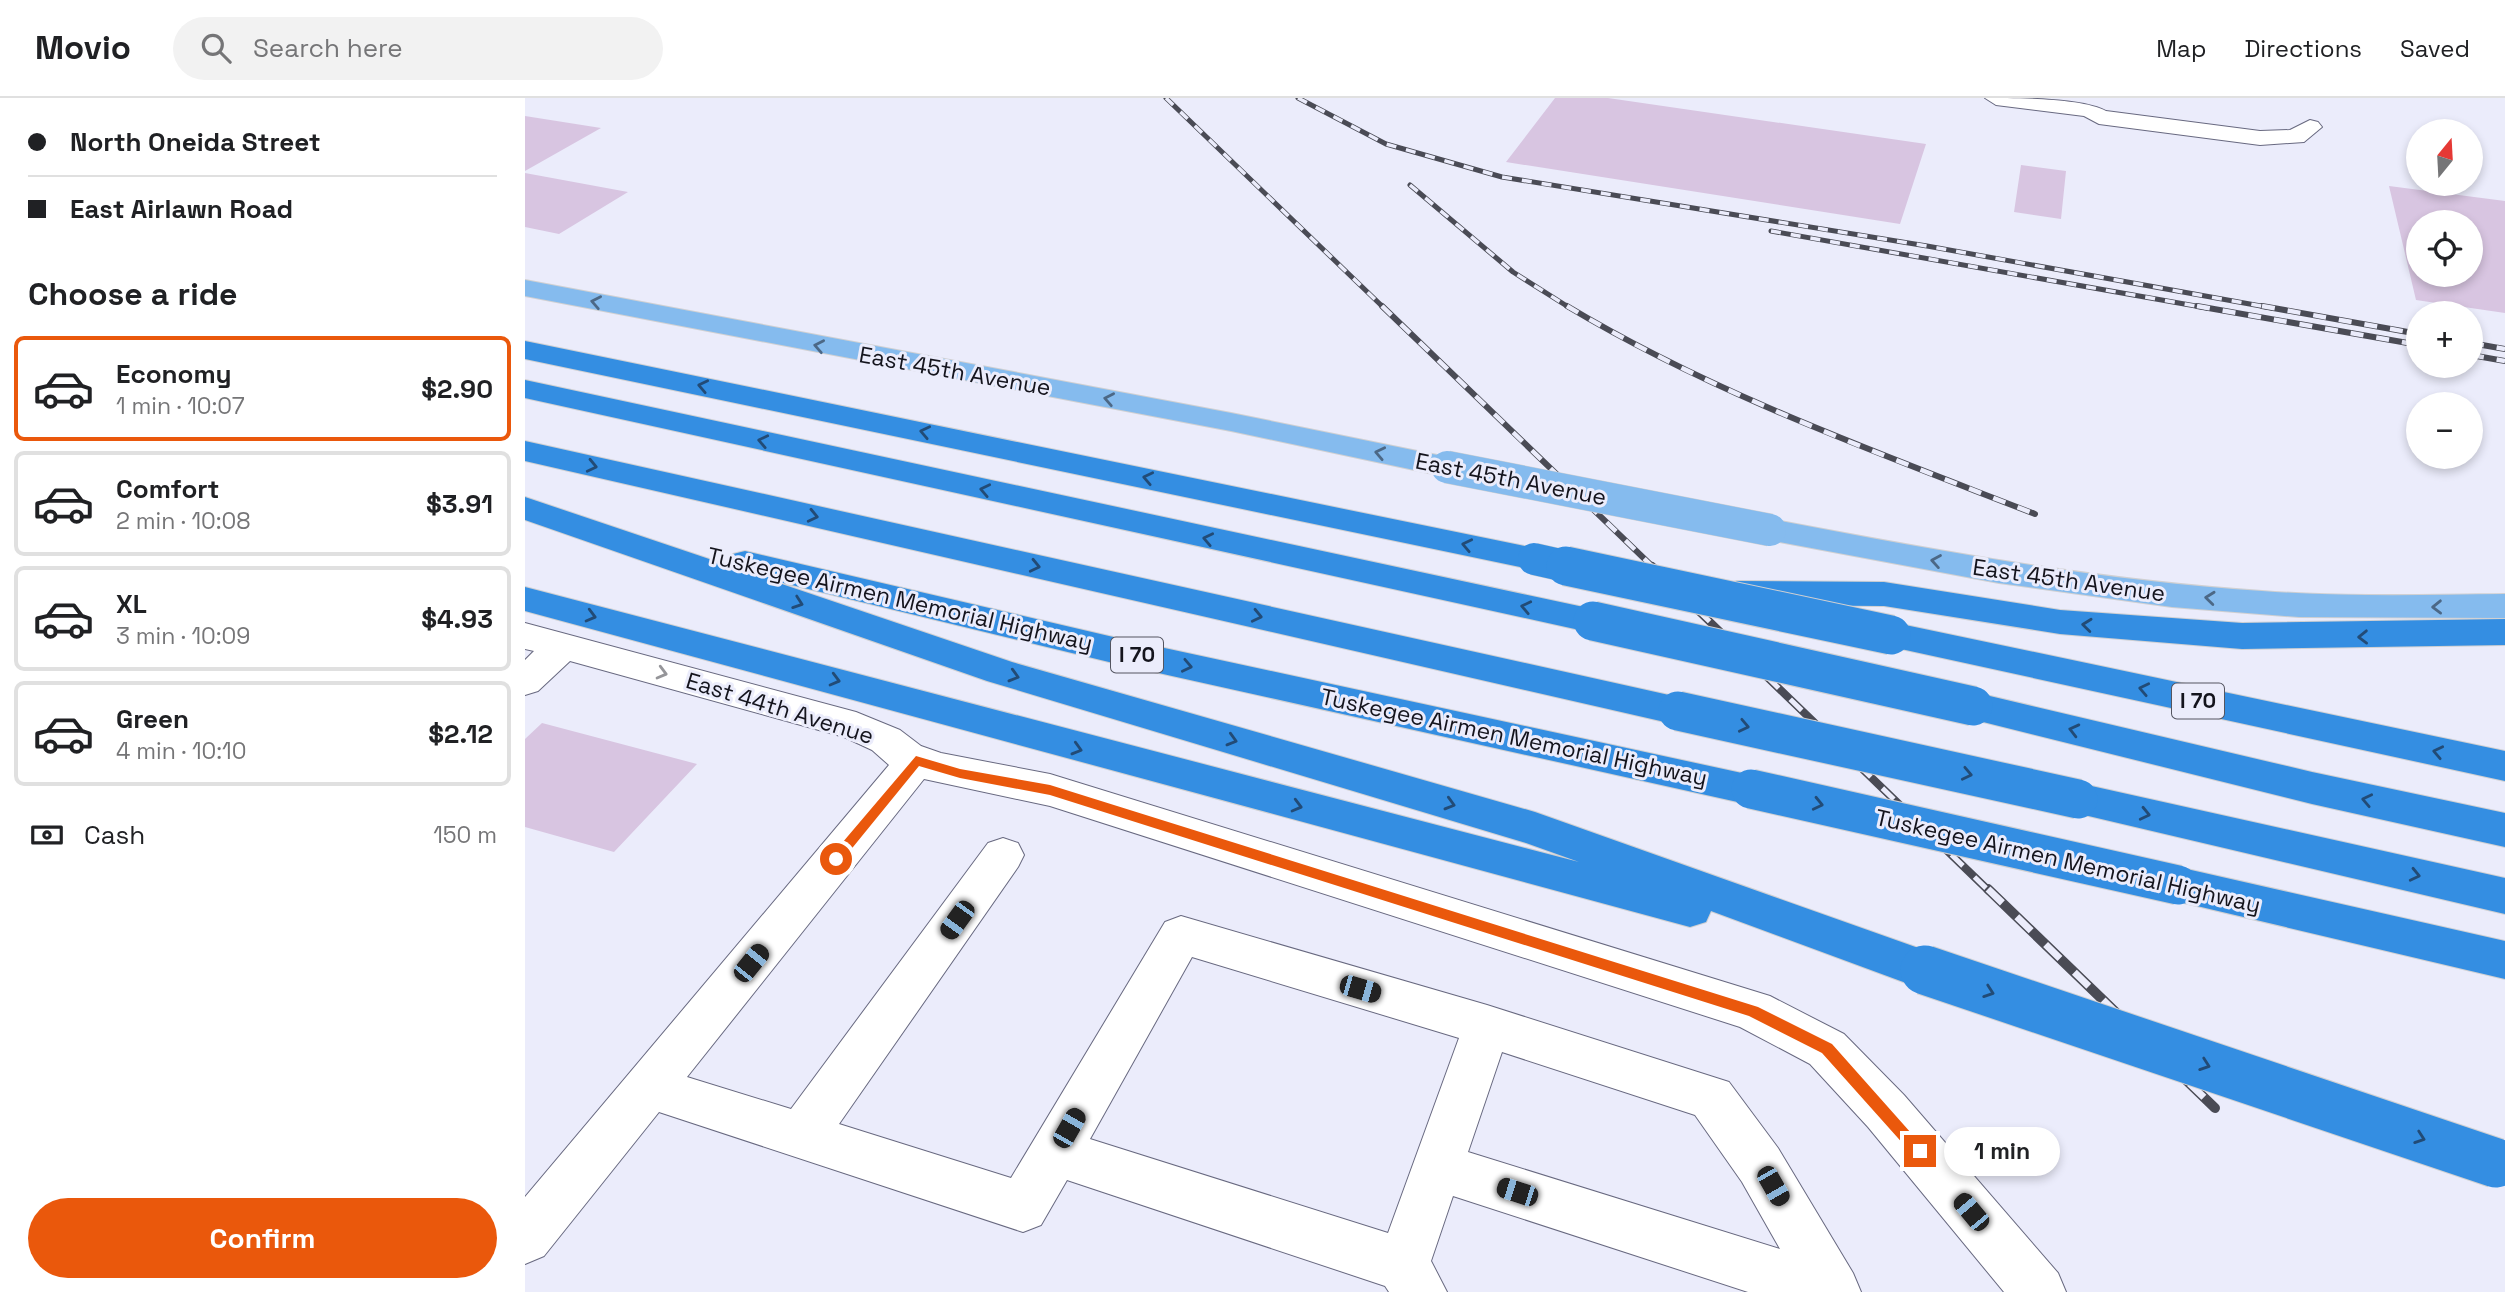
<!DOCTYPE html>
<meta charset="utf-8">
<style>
body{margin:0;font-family:"Space Grotesk",sans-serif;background:#f2f2f2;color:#202124;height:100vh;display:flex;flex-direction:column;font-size:26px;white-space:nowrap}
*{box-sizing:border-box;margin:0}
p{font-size:23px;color:#757577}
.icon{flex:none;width:38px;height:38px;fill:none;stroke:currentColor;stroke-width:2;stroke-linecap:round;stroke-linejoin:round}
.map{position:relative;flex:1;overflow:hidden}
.drawer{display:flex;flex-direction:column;background:#fff;width:525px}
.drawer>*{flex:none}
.hud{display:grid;align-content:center;height:154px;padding:0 28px;background:#fff}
.needle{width:46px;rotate:18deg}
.controls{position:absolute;left:1881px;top:21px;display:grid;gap:14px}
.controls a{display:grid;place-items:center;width:77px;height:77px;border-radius:50%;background:#fff;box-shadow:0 4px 10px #0003;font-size:35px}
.end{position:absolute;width:32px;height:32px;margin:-16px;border:9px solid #ea580c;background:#fff;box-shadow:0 0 0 4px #fff}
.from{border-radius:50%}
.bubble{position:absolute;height:49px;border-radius:24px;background:#fff;box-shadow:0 4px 10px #0003;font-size:23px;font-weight:700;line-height:49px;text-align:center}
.car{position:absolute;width:21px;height:42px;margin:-21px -10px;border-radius:9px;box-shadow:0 0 5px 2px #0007;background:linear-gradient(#222 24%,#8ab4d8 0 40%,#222 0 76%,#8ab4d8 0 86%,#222 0)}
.hud b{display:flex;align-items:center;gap:24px;height:66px;font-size:26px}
.hud b+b{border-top:2px solid #e0e0e0}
.hud i{width:18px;height:18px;background:#202124}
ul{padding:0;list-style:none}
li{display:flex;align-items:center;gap:21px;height:105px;margin:0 14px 10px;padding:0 14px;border:4px solid #e0e0e0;border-radius:10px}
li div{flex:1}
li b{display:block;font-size:26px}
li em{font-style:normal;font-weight:700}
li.current{border-color:#ea580c}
li>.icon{width:63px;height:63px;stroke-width:1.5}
h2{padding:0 28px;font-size:32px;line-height:84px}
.pay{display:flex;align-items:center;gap:18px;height:77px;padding:0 28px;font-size:26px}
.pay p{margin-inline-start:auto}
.primary-button{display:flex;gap:14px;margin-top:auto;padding:14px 28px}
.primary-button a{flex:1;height:80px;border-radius:42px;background:#ea580c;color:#fff;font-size:28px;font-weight:700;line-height:80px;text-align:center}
header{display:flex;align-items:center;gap:42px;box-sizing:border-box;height:98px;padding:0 35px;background:#fff;border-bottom:2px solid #e0e0e0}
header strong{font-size:33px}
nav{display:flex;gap:38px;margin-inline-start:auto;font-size:24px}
.search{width:490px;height:63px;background:#f2f2f2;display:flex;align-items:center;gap:18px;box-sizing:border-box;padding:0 24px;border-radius:38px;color:#757577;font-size:26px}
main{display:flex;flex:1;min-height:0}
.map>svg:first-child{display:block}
.building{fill:#d8c5e1;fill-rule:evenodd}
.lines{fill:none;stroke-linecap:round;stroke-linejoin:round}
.minor-casing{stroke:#686980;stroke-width:2}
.major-casing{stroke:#d0d0d2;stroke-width:2}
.highway-casing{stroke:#d0d0d2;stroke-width:2}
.minor{fill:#fff;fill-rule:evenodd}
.major{fill:#85bbee;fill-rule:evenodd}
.highway{fill:#348ee2;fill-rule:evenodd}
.rail-far3-casing{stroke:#4a4b55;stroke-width:5}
.rail-far2-casing{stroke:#4a4b55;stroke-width:6}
.rail-far1-casing{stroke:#4a4b55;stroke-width:8}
.rail-casing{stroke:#4a4b55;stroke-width:10}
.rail-far3{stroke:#ebecfb;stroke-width:3.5;stroke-dasharray:10;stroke-linecap:butt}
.rail-far2{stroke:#ebecfb;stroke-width:4.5;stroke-dasharray:13;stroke-linecap:butt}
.rail-far1{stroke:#ebecfb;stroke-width:5;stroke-dasharray:16;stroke-linecap:butt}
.rail{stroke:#ebecfb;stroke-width:7;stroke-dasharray:20;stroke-linecap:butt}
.major-bridge-casing{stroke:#d0d0d2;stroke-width:33;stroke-linecap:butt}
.highway-bridge-far2-casing{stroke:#d0d0d2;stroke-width:33;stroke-linecap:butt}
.highway-bridge-far1-casing{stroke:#d0d0d2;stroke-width:41;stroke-linecap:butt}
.highway-bridge-casing{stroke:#d0d0d2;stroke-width:51;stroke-linecap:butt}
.major-bridge{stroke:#85bbee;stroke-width:32}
.highway-bridge-far2{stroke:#348ee2;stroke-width:32}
.highway-bridge-far1{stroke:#348ee2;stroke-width:39}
.highway-bridge{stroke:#348ee2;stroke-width:49}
.oneway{stroke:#4c6886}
.oneway2{stroke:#224b76}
.oneway3{stroke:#959599}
.route{fill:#ea580c}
.labels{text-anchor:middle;stroke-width:6;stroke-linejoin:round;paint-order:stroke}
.shield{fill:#ebecfb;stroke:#545560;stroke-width:2}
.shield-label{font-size:21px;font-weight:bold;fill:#14141d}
.street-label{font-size:23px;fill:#14141d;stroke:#ebecfb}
</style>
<header>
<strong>Movio</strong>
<div class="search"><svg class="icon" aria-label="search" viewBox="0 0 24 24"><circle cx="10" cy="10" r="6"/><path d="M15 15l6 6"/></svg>Search here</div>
<nav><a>Map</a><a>Directions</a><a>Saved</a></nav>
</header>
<main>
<section class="drawer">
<div class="hud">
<b><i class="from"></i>North Oneida Street</b>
<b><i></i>East Airlawn Road</b>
</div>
<h2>Choose a ride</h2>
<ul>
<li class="current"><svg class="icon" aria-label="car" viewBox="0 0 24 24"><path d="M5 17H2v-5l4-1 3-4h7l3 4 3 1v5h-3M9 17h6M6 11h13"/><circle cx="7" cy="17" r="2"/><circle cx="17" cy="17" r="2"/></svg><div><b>Economy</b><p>1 min · 10:07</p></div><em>$2.90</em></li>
<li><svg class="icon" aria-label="car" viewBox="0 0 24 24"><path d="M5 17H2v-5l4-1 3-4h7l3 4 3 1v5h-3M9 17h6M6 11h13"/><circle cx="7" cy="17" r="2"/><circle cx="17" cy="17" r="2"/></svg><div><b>Comfort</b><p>2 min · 10:08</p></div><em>$3.91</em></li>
<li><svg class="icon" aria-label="car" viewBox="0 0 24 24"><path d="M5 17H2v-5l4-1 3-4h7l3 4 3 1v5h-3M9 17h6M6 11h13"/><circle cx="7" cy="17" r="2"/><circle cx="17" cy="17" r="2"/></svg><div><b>XL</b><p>3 min · 10:09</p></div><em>$4.93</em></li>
<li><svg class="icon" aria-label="car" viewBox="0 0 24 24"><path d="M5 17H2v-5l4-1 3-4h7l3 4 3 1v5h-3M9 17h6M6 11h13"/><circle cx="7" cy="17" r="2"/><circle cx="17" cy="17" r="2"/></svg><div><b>Green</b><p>4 min · 10:10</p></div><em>$2.12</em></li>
</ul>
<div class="pay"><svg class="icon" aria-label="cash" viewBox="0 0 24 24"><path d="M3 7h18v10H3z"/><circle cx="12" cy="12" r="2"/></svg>Cash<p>150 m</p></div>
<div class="primary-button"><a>Confirm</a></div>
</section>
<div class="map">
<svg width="1980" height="1194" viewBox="0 0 1980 1194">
<rect width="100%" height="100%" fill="#ebecfb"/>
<!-- building -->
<path class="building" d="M1030,0h53l318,46 -26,80 -394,-62z
M0,18l76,12 -76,43z
M1496,67l45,6 -5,48 -47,-7z
M0,75l103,19 -69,42 -34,-7z
M1864,88l116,15v112l-89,-13zM1894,124h52v53h-52z
M17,625l155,41 -83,88 -89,-25v-88z"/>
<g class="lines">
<!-- minor casing -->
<g class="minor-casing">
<path id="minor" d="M1460,0c30,0 98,0 121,13l154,20 30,-1 20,-10 8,2 4,5 -18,15 -44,3 -161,-21 -15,-8 -88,-11z
M0,525l331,89 44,18 21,16 20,7 109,21 720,222 74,38 60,61 154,178 8,19h-62l-136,-165 -58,-63 -70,-37 -690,-221 -126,-27 -237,298 104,32 197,-266 15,-5 15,5 6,12 -6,12 -179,257 172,54 154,-256 16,-6 306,89 242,77 49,66 75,125 8,19h-113l-295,-96 -22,65 16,31h-58l-4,-6 -318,-106 -26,45 -18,7 -364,-120 -115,144 -19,8v-67l364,-432 -17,-15 -28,-13 -274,-76 -32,30 -13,4v-35l9,-9 -9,-2zM667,859l267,81 -71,195 -298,-94zM977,954l193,63 47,67 38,67 -312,-97z"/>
</g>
<!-- major casing -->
<g class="major-casing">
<path id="major" d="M0,182l706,133 216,44 11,3 5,7 -5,7 -11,3 -216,-46 -706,-135z
M1245,421c163,31 326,61 492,72 81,6 162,4 243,3v24l-206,-1 -127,-10 -173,-24 -241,-45 -5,-8 5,-8z"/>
</g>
<!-- highway casing -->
<g class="highway-casing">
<path id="highway" d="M0,243l1009,207 12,3 5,8 -5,8 -12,3 -1009,-211z
M0,282l1068,229 13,3 5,9 -5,9 -13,3 -1068,-235z
M0,343l1153,256 14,4 5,10 -5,10 -14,4 -1153,-264z
M0,399l205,69 -2,-4 5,-8 12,-3 364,85 656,142 6,11 -6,11 -14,5 -642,-143 -342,-83 245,83 523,150 406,144 7,14 -7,14 -16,6 -214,-79 -5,11 -16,5 -1165,-316v-24l1054,275 -53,-19 -539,-162 -462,-161z
M1212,483l147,1 176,28 182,13 263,-4v26l-263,4 -182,-15 -176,-28 -147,-1 -13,-4 -5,-8 5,-8z
M1366,524l614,129v30l-627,-137 -5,-9 5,-9z
M1448,594l339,80 193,41v34l-193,-43 -353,-88 -5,-10 5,-10z
M1553,685l427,95v36l-442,-104 -6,-11 6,-11z
M1653,769l327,74v38l-342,-81 -7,-13 7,-13z"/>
</g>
<!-- minor -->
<use href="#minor" class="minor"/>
<!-- major -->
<use href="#major" class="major"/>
<!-- highway -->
<use href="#highway" class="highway"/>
<!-- rail-far3 casing -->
<g class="rail-far3-casing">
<path id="rail-far3" d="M641,0l218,210
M773,0l88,46 116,33 425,69 345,62
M885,87l103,87 57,36
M1246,133l436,77"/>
</g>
<!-- rail-far2 casing -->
<g class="rail-far2-casing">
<path id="rail-far2" d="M857,208l272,262
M1042,208c147,88 309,146 468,208
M1672,208l222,39
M1737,208l157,28
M1946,245l34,6
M1946,257l34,6"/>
</g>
<!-- rail-far1 casing -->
<g class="rail-far1-casing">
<path id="rail-far1" d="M1127,468l337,325"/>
</g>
<!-- rail casing -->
<g class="rail-casing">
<path id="rail" d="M1463,791l227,219"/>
</g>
<!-- rail-far3 -->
<use href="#rail-far3" class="rail-far3"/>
<!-- rail-far2 -->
<use href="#rail-far2" class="rail-far2"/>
<!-- rail-far1 -->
<use href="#rail-far1" class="rail-far1"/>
<!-- rail -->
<use href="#rail" class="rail"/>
<!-- major-bridge casing -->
<g class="major-bridge-casing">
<path id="major-bridge" d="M922,369l323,63"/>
</g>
<!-- highway-bridge-far2 casing -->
<g class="highway-bridge-far2-casing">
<path id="highway-bridge-far2" d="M1009,461l40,9"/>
</g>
<!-- highway-bridge-far1 casing -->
<g class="highway-bridge-far1-casing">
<path id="highway-bridge-far1" d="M1041,468l325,69
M1068,523l380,85
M1153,613l400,88
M1226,691l427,96"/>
</g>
<!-- highway-bridge casing -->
<g class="highway-bridge-casing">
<path id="highway-bridge" d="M1400,872l571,193"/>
</g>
<!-- major-bridge -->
<use href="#major-bridge" class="major-bridge"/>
<!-- highway-bridge-far2 -->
<use href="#highway-bridge-far2" class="highway-bridge-far2"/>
<!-- highway-bridge-far1 -->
<use href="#highway-bridge-far1" class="highway-bridge-far1"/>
<!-- highway-bridge -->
<use href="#highway-bridge" class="highway-bridge"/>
</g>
<!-- one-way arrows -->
<defs><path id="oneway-chevron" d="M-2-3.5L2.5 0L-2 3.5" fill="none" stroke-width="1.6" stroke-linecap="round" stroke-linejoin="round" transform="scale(1.75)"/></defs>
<g class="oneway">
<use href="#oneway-chevron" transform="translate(71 204) rotate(-169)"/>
<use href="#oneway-chevron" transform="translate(294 248) rotate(-169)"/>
<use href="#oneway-chevron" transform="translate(584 301) rotate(-169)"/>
<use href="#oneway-chevron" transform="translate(855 355) rotate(-168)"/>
<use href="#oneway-chevron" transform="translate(1411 463) rotate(-170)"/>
<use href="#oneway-chevron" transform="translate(1685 500) rotate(-174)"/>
<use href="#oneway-chevron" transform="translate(1912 509) rotate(179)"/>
</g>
<g class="oneway2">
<use href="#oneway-chevron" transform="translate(178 288) rotate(-168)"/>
<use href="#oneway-chevron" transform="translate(400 334) rotate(-168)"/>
<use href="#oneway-chevron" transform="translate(238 343) rotate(-168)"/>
<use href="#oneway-chevron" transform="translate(67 368) rotate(13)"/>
<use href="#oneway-chevron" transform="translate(623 380) rotate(-168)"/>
<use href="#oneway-chevron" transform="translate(460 392) rotate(-168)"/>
<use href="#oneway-chevron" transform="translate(288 418) rotate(13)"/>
<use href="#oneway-chevron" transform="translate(683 441) rotate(-168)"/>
<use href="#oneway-chevron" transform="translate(942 447) rotate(-168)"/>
<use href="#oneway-chevron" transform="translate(510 468) rotate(13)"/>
<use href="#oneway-chevron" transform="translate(273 505) rotate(19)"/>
<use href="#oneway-chevron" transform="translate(1001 509) rotate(-168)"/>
<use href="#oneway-chevron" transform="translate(66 518) rotate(15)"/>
<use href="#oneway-chevron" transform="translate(732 518) rotate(13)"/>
<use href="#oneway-chevron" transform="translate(1562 527) rotate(-174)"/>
<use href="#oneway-chevron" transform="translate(1838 539) rotate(179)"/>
<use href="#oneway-chevron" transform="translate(662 568) rotate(12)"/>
<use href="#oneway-chevron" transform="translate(489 578) rotate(16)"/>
<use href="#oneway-chevron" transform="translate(310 582) rotate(15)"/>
<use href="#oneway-chevron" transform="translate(1619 591) rotate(-168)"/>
<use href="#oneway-chevron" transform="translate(1219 628) rotate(12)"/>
<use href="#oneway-chevron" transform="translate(1549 632) rotate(-166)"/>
<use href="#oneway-chevron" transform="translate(707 642) rotate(16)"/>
<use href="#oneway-chevron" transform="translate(552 651) rotate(16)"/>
<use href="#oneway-chevron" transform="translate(1913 654) rotate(-168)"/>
<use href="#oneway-chevron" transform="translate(1442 676) rotate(12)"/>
<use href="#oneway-chevron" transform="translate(1842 702) rotate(-168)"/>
<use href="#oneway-chevron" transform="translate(925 706) rotate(16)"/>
<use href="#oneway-chevron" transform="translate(1293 706) rotate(13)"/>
<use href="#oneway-chevron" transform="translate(772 708) rotate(15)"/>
<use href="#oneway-chevron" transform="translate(1620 716) rotate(13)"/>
<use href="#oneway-chevron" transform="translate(1890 777) rotate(13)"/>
<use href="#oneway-chevron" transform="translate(1464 894) rotate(19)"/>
<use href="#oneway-chevron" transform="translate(1680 967) rotate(19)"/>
<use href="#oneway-chevron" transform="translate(1895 1040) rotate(19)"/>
</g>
<use class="oneway3" href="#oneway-chevron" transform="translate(137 575) rotate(15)"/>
<!-- route -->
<path class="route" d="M391,658l44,13 90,16 708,222 74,37 95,107 -7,7 -6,-2 -92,-103 -73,-37 -699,-221 -90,-17 -41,-12 -79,97h-9v-7z"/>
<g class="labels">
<!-- shield labels -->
<g class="shield">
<rect x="586" y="539.5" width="52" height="35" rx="5"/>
<rect x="1647" y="585.5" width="52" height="35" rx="5"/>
</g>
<g class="shield-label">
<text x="612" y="564">I 70</text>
<text x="1673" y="610">I 70</text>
</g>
<!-- street labels -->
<g class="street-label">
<text transform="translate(430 273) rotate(10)" y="8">East 45th Avenue</text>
<text transform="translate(986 381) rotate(11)" y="8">East 45th Avenue</text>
<text transform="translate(1544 482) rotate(8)" y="8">East 45th Avenue</text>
<text transform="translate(375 501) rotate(13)" y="8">Tuskegee Airmen Memorial Highway</text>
<text transform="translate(255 610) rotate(17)" y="8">East 44th Avenue</text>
<text transform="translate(989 639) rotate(12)" y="8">Tuskegee Airmen Memorial Highway</text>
<text transform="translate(1543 763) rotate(13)" y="8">Tuskegee Airmen Memorial Highway</text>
</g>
</g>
</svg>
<div class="controls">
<a><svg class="needle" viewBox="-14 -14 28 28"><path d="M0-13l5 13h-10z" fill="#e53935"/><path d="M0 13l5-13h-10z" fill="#757577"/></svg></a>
<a><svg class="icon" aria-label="locate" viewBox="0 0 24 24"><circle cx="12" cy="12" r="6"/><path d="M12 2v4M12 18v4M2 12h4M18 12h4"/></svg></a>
<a>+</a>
<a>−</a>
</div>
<i class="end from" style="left:311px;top:761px"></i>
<i class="end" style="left:1395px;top:1053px"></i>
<div class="bubble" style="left:1419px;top:1029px;width:116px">1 min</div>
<i class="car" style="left:432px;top:822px;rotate:216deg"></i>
<i class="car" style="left:226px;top:865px;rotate:39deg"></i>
<i class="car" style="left:835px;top:891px;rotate:106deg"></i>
<i class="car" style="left:544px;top:1030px;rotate:30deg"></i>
<i class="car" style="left:1248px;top:1088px;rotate:150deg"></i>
<i class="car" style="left:992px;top:1094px;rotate:288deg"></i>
<i class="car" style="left:1446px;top:1114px;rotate:320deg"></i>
</div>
</main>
